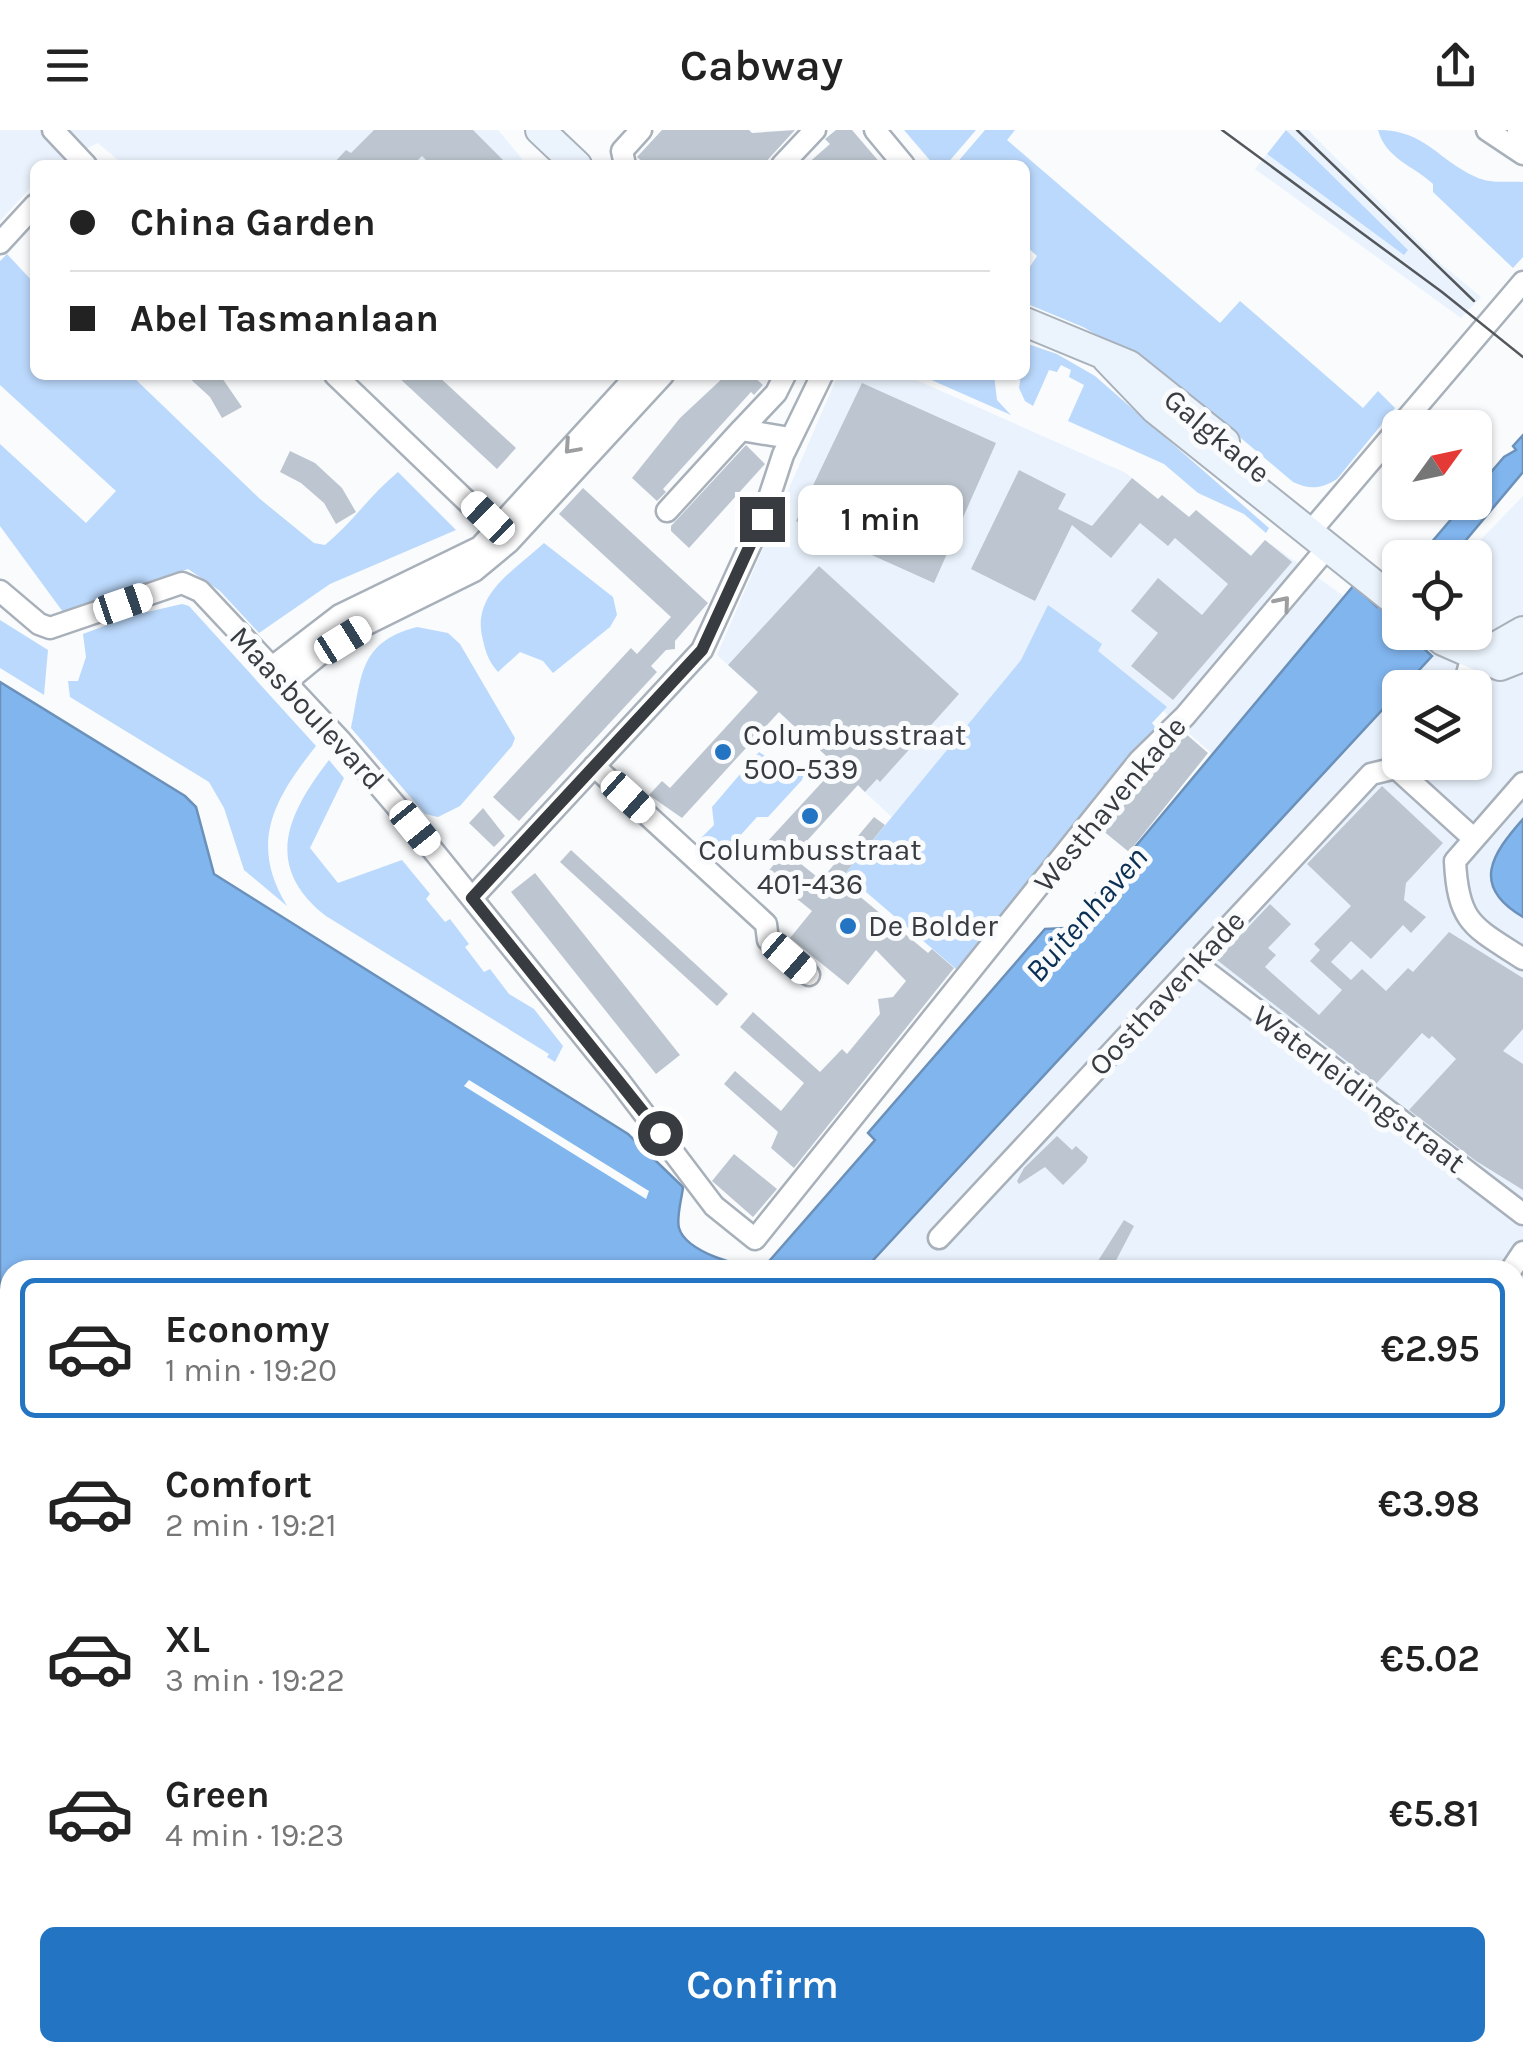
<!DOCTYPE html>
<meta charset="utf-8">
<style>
body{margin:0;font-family:Karla,sans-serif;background:#f2f2f2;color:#222;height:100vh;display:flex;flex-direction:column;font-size:38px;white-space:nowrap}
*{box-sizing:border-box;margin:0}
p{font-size:32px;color:#767676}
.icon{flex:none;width:55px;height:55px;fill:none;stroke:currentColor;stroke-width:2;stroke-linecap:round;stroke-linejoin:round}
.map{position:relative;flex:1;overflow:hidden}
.sheet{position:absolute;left:0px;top:1130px;width:1525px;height:802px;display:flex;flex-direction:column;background:#fff;border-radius:30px 30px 0 0;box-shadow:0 2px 8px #0004}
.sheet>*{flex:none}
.hud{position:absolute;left:30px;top:30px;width:1000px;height:220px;border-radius:15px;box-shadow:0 2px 8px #0004;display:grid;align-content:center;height:220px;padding:0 40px;background:#fff}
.needle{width:65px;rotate:57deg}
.tools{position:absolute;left:1382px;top:280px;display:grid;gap:20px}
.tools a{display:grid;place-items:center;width:110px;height:110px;border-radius:15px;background:#fff;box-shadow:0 2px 8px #0004;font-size:50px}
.end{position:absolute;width:45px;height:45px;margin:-22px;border:12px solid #383c40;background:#fff;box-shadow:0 0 0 5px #fff}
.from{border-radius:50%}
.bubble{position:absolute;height:70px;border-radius:15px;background:#fff;box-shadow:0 2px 8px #0004;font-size:32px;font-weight:600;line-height:70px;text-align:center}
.car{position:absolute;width:30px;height:60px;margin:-30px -15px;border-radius:12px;box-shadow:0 0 8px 2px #0007;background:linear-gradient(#fff 24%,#345 0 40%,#fff 0 76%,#345 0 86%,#fff 0)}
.hud b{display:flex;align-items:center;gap:35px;height:95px;font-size:38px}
.hud b+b{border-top:2px solid #e0e0e0}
.hud i{width:25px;height:25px;background:#222}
ul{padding:18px 0 0;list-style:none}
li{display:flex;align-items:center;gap:30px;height:140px;margin:0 20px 15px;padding:0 20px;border:5px solid transparent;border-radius:15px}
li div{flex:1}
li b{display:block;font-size:38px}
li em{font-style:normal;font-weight:600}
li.active{border-color:#2374c2}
li>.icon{width:90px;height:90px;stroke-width:1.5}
.action{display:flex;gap:20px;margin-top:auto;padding:20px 40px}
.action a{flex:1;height:115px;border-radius:15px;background:#2374c2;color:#fff;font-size:40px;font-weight:600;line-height:115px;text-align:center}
header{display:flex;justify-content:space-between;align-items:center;height:130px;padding:0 40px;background:#fff;font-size:45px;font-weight:600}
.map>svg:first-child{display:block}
.built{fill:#eaf3fd;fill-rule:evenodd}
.green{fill:#bbd9fc}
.water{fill:#81b5ee;stroke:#6b91ba;stroke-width:2.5}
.pier{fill:#f9fbfd}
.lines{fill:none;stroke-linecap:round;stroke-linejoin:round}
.ferry{stroke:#0a2f54;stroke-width:2.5;stroke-dasharray:12 10;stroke-linecap:butt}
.building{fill:#bdc6d0}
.minor-casing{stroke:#a8b0ba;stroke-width:25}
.secondary-casing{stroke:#a8b0ba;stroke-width:32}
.minor{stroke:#fff;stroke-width:20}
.secondary{stroke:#ebf3fc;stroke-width:28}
.tram{stroke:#54585c;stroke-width:2.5}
.oneway{stroke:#9c9ea0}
.route{stroke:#383c40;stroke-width:12}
.poi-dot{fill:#2374c2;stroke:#f9fbfd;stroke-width:4}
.labels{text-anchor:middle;stroke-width:10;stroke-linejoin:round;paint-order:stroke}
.street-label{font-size:30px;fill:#383c40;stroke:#f9fbfd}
.poi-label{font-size:30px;fill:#383c40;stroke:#f9fbfd;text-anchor:start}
.water-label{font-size:32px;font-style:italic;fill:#0a2f54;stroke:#f9fbfd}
</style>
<header><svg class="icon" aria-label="menu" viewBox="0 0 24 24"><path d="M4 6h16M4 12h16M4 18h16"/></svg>Cabway<svg class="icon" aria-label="share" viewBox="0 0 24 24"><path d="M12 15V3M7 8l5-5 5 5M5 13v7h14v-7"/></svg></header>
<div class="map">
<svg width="1523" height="1931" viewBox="0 0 1523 1931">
<rect width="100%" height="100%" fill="#f9fbfd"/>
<!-- built -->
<path class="built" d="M0,0h498l29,35h-403l-26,-22 -46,22h-17v18l-35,38z
M1286,0h22l132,133 41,34 -20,21 -206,-149 12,-15 137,100 3,-5z
M838,245h67l221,98 31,26 5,-4 27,22 7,-7 55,45 14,-15 133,95 77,-3v-74l-11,-1 59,-61v1266l-8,-7v-485h-681l423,-477 -199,-174 -163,201 -178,-165zM1400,558h75v74h-75z"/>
<!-- green -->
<path class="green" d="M904,0h72l-30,35h-12z
M985,0h30l-8,10 213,183 20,-22 123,107 15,-17 17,17 -58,71c-16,10 -27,11 -44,3l-127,-107 -83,-48 -58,-24v-29l12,-18 -12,-11v-80h-70z
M1286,0l122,120 -4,5 -137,-101z
M1378,0c48,0 59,30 98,47 14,7 32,4 47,5v75l-10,11 -80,-76v-8c-19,-18 -47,-25 -55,-54z
M7,124l28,30v91h96l129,124 54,44 11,2c27,-22 46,-51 73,-73l58,58 -126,54 -71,49 -39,-42 -32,-22 -125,43 -63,-86v-82l86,79 30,-32 -116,-106v-124z
M1028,214l29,10 38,22 174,152 -3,5 -22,-19 -46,-21 -34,-29 -96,-43 16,-36 -15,-8 2,-7 -10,-5 -4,7 -8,-2 -16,36 -8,-5 -6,-13 2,-13h4z
M920,245h74l3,25 14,15z
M544,413l69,54 4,18 -7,12 -57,46 -10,-12 -23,-9 -22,20c-10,-11 -13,-22 -16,-36 -9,-43 33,-66 62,-93z
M182,474l7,2 127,140c-41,52 -68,96 -29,160l-43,-36 -20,-62 -15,-26 -139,-85 -2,-16h10l8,-24 -3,-23 51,-19z
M1048,475l54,39 -4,7 69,56 -15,16 5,6 -201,240 -111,-95 176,-214z
M0,490l48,30 -4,45 -44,-27z
M417,497l31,6 12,11 55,94 -3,8 -52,60 -22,11 -13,-3 -74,-86c11,-51 7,-86 66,-101z
M759,622l16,10 15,-2 14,14 -2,6 -34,37h-11l-39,43 -20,-19 16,-16 -2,-18z
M329,630l15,18 -34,70 28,35 64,-23 28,34 -4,5 19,23 5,-3 19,25 -4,3 19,25 6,-3 19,25 25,15 29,37 -8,16 -8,-5 2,-3 -223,-138c-64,-50 -38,-103 3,-156z"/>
<!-- water -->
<path class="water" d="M1523,305v37l-67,80 -10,5h-27l46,-54 10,-1v-11l29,-34 12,-7 -3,-4z
M1400,450v33l-6,8 6,11 7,1 25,23 -568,614h-854v782h1505v-335l8,5v339h-1523v-1379l185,114 11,11 18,67 414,260 55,53c-1,11 -7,30 -4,41 7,24 63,41 85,39l111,-127 -7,-7 177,-204 19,-1v4l290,-347 23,22z
M1523,689v98c-53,-31 -31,-63 0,-98z"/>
<!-- pier -->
<path class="pier" d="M469,950l180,111 -3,8 -182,-113z"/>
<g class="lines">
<!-- ferry -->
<path class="ferry" d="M0,1275l10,7
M965,1922l12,9"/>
</g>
<!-- building -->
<path class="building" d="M374,0h99l35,35h-77l-9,-9 -9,9h-81l14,-15 5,3z
M662,0h87l3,3 43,-3 -32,35h-117l-9,-8z
M836,0h16l30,35h-76l24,-21 -5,-5z
M186,245h34l22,32 -20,11 -12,-21z
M396,245h41l79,73 -19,21z
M726,245h26l11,10 -9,10 -3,-3 -88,97 3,3 -9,9 -25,-23 48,-60z
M862,253l134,60 -62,140 -138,-62z
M746,315l19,19 -76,84 -18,-17v-5z
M290,321l25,12 27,25 14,24 -20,12 -12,-21 -23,-20 -21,-11z
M1019,340l47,24 -8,15 34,17 40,-48 26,21 4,-4 27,22 7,-7 55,46 14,-16 27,22 -119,138 -42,-34 27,-33 -27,-22 27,-33 44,37 26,-31 -53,-46 -7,8 -28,-23 -29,35 -39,-33 -37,76 -64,-32z
M583,358l125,115 -33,38v8l-9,1 -15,16 6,6 -138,149 -26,-24 138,-149 6,6 34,-37 -112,-103z
M819,436l140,128 -79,88 -3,-3 -12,13 -7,-7 -54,59 8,8 -11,12 20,16 53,-63 11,8 -45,55 88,73 4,-4 22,19 -160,200 -23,-20 7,-16 -54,-48 11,-13 46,40 23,-28 -64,-56 13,-15 67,60 22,-23 5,5 33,-40 -2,-15 15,-2 13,-16 -30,-31 -28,35 -58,-47 22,-27 -46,-37 14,-17 -14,-14 71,-77 -58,-54 -97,106 -33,-23 13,-14 8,7 88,-96 -30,-27z
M1186,604l22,19 -79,99 -27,-22z
M1382,656l61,57 -37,40 -2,17 22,17 -15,16 -8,-8 -32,34 -20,-18 -20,21 20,18 11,-11 24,22 22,-23 5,4 36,-40 74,46v51l-20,22 20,13v126l-47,-29 -67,-51 47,-51 -24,-23 -3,3 -7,-6 -46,51 -159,-124 53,-56 21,20 -23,24 8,7 -11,12 54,48 23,-25 -32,-29 10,-11 -6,-6 37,-38 -44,-42z
M483,678l22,28 -11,11 -25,-24z
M571,720l157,144 -11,12 -157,-144z
M535,743l145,182 -24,19 -145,-182z
M1057,1006l15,14 4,-4 12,11 -2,5 -23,23 -18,-18 -26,17 -2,-3 7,-13z
M734,1024l43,35 -24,28 -41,-36z
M1124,1090l10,6 -23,44h-6l-9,-6z"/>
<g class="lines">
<!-- minor casing -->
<g class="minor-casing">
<path id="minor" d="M53,0l33,35
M875,0l29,35
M1487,0l36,24
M1518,0l5,3
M625,35l-3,-14 19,-21
M782,35l33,-35
M0,113l35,-38
M335,245l168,161
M741,300l35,-37 9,-18
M667,381l74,-81 49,8
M1310,402l213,-250
M0,461l39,33 11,4 132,-45 18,8 140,149 75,88 202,250 97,128 41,33 384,-478 46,-45 142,-168
M271,538l69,-53 140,-68 157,-172
M285,553l39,-32 43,-27 107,-53 35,-29 154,-167
M1463,558l10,-35
M594,636l172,158 2,16 41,35
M1396,638l77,70
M1523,653l-68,78c3,63 19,66 68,98
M472,768l230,-248 60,-131 21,-64 39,-80
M1195,833l328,251
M939,1108l432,-464 25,-6 5,-6
M1511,1140l12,-18"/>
</g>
<!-- secondary casing -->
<g class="secondary-casing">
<path id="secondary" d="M540,0l37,35
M1025,192l104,43 96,77
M1107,229l48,50 245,196
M1433,502l10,9 57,25 23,-9
M1473,523l22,-6 28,-16"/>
</g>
<!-- minor -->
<use href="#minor" class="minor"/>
<!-- secondary -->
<use href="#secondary" class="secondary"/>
<!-- tram -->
<path class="tram" d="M1222,0l220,162 81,65
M1297,0l177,171"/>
</g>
<!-- one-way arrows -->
<defs><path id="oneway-chevron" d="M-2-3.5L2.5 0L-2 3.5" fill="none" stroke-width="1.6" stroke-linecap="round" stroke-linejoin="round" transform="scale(2.5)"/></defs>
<g class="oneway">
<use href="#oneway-chevron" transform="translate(571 317) rotate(132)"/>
<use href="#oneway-chevron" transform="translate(1283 473) rotate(-50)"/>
</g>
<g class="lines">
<!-- route -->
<path class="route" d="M660,1003l-188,-235 230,-248 60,-131"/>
</g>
<!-- markers -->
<g class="poi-dot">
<circle cx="723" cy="622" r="10"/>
<circle cx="810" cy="686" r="10"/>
<circle cx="848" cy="796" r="10"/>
</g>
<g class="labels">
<!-- street labels -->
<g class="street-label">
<text transform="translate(1217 306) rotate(40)" y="10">Galgkade</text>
<text transform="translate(307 578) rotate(47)" y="10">Maasboulevard</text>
<text transform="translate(1110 674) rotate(-50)" y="10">Westhavenkade</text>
<text transform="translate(1167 863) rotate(-47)" y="10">Oosthavenkade</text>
<text transform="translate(1359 959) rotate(37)" y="10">Waterleidingstraat</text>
</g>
<!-- poi labels -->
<g class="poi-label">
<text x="743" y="615">Columbusstraat<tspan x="743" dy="34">500-539</tspan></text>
<text x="810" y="730" text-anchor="middle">Columbusstraat<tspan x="810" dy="34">401-436</tspan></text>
<text x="868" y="806">De Bolder</text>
</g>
<!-- water labels -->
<g class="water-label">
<text transform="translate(1086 784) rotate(-49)" y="11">Buitenhaven</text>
</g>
</g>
</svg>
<div class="tools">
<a><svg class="needle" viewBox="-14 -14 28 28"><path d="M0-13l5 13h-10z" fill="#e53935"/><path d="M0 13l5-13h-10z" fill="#767676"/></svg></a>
<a><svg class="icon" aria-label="locate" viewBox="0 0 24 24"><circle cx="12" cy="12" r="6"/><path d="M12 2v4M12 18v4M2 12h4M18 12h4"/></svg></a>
<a><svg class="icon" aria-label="layers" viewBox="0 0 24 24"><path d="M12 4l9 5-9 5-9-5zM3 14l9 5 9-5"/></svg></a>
</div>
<i class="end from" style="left:660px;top:1003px"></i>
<i class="end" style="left:762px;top:389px"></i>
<div class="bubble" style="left:798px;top:355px;width:165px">1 min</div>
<i class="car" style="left:488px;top:388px;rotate:314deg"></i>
<i class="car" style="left:123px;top:474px;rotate:71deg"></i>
<i class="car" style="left:343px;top:510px;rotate:58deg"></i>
<i class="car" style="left:628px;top:667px;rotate:132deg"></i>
<i class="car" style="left:415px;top:698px;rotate:141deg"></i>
<i class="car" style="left:789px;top:828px;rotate:131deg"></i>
<div class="hud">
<b><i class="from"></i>China Garden</b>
<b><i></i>Abel Tasmanlaan</b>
</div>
<section class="sheet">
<ul>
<li class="active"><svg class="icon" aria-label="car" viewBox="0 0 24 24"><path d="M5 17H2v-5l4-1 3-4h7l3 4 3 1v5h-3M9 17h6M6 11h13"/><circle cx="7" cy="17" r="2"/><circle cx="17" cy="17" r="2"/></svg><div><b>Economy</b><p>1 min · 19:20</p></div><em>€2.95</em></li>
<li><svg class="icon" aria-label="car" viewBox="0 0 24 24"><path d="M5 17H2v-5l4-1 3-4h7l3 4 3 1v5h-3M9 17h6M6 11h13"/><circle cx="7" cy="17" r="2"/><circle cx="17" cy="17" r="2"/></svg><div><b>Comfort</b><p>2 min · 19:21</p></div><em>€3.98</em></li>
<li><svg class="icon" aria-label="car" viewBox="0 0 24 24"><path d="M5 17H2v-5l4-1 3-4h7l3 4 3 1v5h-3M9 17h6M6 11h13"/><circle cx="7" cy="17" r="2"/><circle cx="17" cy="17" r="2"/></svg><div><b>XL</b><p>3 min · 19:22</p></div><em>€5.02</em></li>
<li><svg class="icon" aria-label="car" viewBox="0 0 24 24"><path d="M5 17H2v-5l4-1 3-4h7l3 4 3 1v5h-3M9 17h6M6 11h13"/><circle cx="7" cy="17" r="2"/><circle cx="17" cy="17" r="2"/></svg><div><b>Green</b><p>4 min · 19:23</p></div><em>€5.81</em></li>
</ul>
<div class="action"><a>Confirm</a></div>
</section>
</div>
